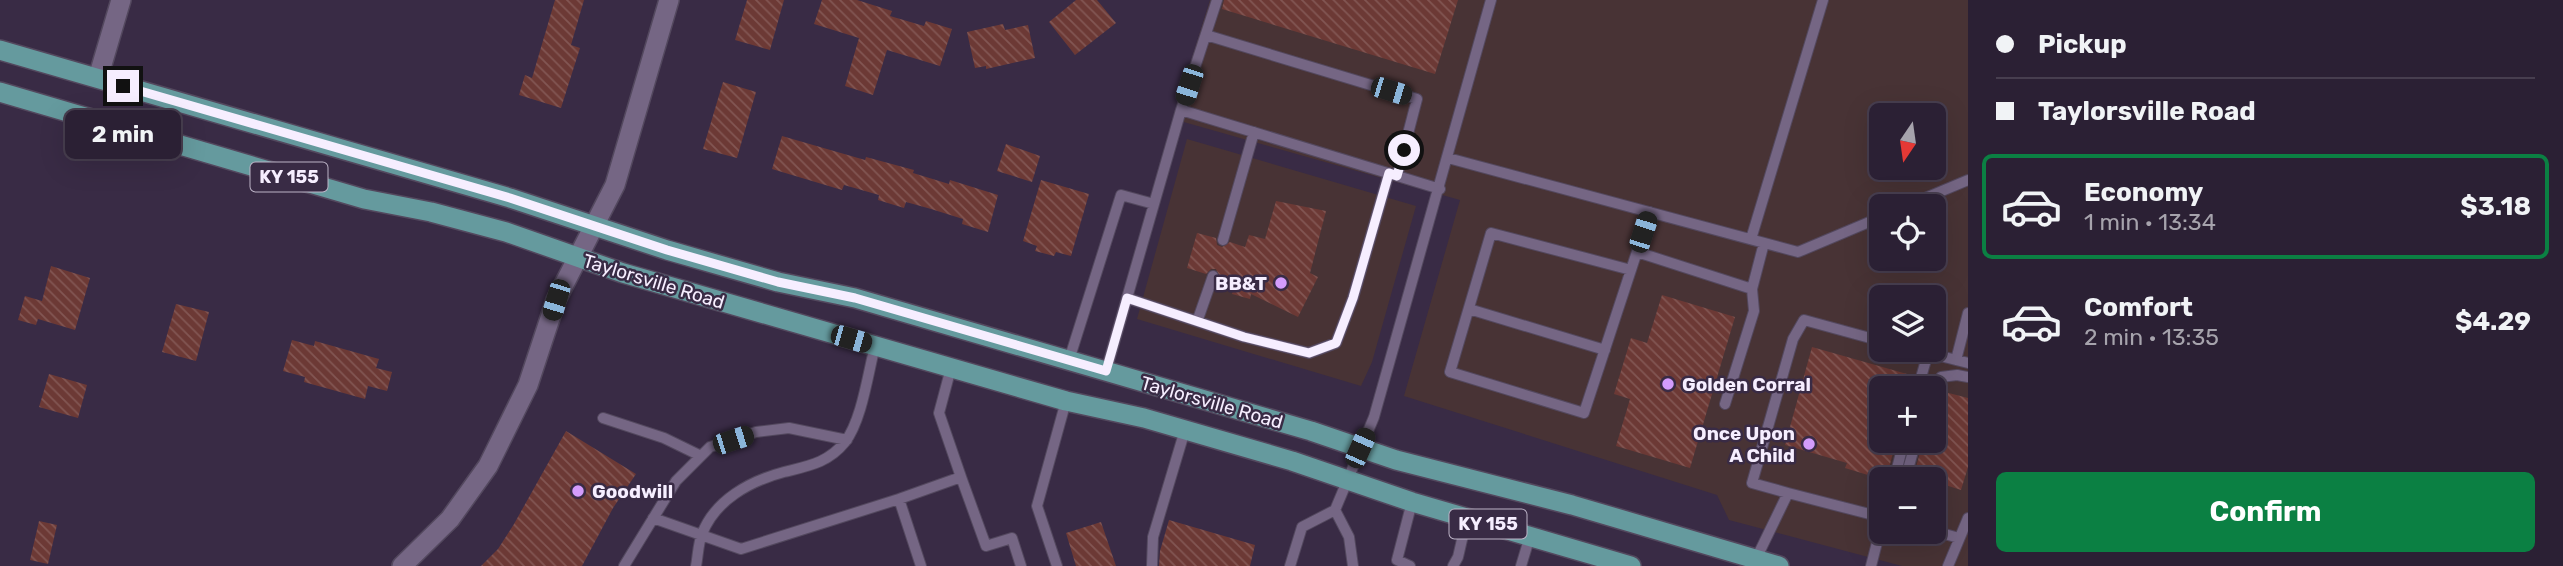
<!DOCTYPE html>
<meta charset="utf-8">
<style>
body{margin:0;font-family:Rubik,sans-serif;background:#372d40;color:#f1f3f6;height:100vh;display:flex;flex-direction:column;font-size:26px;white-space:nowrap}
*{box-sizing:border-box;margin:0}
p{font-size:23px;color:#a6a3ac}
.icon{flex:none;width:38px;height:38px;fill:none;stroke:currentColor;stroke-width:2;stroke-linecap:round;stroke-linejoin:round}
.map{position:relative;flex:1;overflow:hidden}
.side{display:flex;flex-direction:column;background:#2b2034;width:595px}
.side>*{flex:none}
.top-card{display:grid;align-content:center;height:154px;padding:0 28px;background:#2b2034}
.needle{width:46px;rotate:193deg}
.buttons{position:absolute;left:1869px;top:103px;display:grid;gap:14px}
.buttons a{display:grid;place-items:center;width:77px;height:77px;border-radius:10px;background:#2b2034;box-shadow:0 7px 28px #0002,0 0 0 2px #473e4f;font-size:35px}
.end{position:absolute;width:32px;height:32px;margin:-16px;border:9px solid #f6eeff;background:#111;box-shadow:0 0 0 4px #111}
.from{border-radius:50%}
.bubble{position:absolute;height:49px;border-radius:10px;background:#2b2034;box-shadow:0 7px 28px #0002,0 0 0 2px #473e4f;font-size:23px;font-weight:700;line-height:49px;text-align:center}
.car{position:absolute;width:21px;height:42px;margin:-21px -10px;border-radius:9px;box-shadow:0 0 5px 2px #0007;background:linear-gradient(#222 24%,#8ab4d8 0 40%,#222 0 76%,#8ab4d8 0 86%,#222 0)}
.top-card b{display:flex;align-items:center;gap:24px;height:66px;font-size:26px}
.top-card b+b{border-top:2px solid #473e4f}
.top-card i{width:18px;height:18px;background:#f1f3f6}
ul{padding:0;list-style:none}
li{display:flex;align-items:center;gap:21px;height:105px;margin:0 14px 10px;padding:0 14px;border:4px solid transparent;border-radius:10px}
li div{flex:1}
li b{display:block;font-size:26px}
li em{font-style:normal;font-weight:700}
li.selected{border-color:#0b8043}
li>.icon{width:63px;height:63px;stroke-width:1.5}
.button{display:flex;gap:14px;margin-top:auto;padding:14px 28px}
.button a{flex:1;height:80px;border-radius:10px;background:#0b8043;color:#fff;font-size:28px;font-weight:700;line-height:80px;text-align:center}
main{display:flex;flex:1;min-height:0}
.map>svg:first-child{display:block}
.commercial{fill:#483335;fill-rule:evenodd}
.building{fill:url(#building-back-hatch)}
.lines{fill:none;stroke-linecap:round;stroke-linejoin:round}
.service-casing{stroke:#53485e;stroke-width:12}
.minor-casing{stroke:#53485e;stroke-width:22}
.tertiary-casing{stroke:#53485e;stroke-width:22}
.primary-casing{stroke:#53485e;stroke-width:22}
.service{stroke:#756684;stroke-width:10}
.minor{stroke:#756684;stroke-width:19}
.tertiary{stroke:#756684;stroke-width:19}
.primary{stroke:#659a9e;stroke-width:19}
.route{stroke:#f6eeff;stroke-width:9}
.poi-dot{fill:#d39cfc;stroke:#392b45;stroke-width:2.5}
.labels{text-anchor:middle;stroke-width:5;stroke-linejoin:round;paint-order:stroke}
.shield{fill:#392b45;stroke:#bdb4c7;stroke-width:2}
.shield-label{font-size:18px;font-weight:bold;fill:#f6eeff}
.street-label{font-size:19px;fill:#f6eeff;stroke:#392b45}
.poi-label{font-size:19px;font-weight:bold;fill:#f6eeff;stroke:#392b45;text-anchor:end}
</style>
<main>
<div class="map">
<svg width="1968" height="566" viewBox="0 0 1968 566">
<defs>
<pattern id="building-back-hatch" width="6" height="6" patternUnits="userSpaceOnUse" patternTransform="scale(1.75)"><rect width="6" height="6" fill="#6c3935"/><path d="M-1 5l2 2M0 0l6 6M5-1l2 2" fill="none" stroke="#825653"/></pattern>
</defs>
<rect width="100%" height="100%" fill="#392b45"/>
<!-- commercial -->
<path class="commercial" d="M1210,0h758v566h-66l-173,-46 -12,-25 -313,-99 56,-196 -287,-81zM1881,116h53v52h-53zM1881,206h53v53h-53zM1881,298h53v52h-53zM1881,388h53v53h-53zM1881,480h53v52h-53z
M1187,139l229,67 -44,156 -11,24 -224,-67z"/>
<!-- building -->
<path class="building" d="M555,0h29l-13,45 9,3 -19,60 -42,-13 6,-20 7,3z
M747,0h37l-14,50 -35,-10z
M822,0h35l35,11 -2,5 34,10 2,-5 26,8 -12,37 -53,-16 -14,45 -28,-9 14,-48 -45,-14z
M1076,0h21l19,23 -41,32 -26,-33z
M1224,0h234l-23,74 -213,-65z
M1003,24l2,6 23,-5 7,33 -49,11v-3l-11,2 -8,-36z
M723,82l33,10 -19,66 -34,-9z
M782,136l83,24 1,-3 48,13 -1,3 36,11 1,-4 48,15 -10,37 -26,-8 1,-5 -32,-10 -25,-7 -2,6 -26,-8 1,-5 -35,-10 -2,5 -70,-21z
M1006,144l34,12 -8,26 -35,-11z
M1041,180l48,14 -18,62 -15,-4 -2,4 -19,-5 2,-5 -14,-5z
M1276,201l50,10 -16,62 8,4 -20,40 -47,-23 -1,5 -18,-5 3,-12 -15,-5 -4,-8h-5l-5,5 -19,-6 10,-35 19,5 1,7 5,2 8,-5 15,5 4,-12 16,4z
M51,266l39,12 -15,52 -37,-11 -2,6 -18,-5 7,-24 17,5z
M1662,295l73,22 -45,151 -74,-22 14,-47 -16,-5 17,-56 16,5z
M176,304l33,8 -13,49 -34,-9z
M292,340l22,6 1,-5 64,18 -3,9 16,4 -5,19 -19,-5 -3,13 -61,-17 1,-5 -22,-6z
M1812,347l102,29 -3,12h-30v53h15l-7,27 -5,-2 -3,13 -36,-11 2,-5 -62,-18z
M49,374l38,11 -9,33 -39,-11z
M1941,391l27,7v69l-7,23 -47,-15 9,-34h11v-26z
M566,431l70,43 -23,34 -31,58h-101l17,-17 16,-25z
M1169,520l86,25 -5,21h-91l1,-15z
M39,521l18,4 -9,39 -18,-4z
M1101,522l15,44h-40l-10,-33z"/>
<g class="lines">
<!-- service casing -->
<g class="service-casing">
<path id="service" d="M1206,35l211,64 -20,77
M1181,110l36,-110
M1448,158l350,94 83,-35
M1906,206l62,-26
M1751,239l72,-239
M1223,240l31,-108
M1637,252l115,37 12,-46
M1631,270l-140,-37 -41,139 134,41 66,-201
M1127,298l117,39 65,16 27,-10 17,-45 36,-125
M1469,309l136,41
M1198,319l15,-43
M1069,360l52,-165 33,9
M1956,360l12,-47
M1106,371l75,-261 259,79
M1918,388l10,-35 40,10
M1933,388l8,-11 16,-2 11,2
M1725,404l29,-93 -2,-22
M603,418l61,20 37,18
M961,477l25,69 26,-8 9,28
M1894,480l10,-39
M1905,480l11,-39
M1788,493l93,24
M899,499l22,67
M1335,510l14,27 4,29
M653,518l88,31 158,-50 62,-22 -22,-64 12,-45
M1934,531l25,7
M1756,559l32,-66 -36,-10 41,-144 11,-19 77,21
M624,566l52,-85 34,-34 46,-15 33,-4 58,12
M696,566c2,-10 2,-22 6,-32 13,-34 48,-53 82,-62 24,-6 44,-9 61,-30 17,-22 23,-69 30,-96
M1057,566l-20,-60 29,-105
M1152,566l1,-29 32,-107
M1290,566l12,-39 33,-17 39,-93 117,-417
M1410,566l-13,-6 15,-58
M1453,566l5,-9 9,-39
M1521,566l9,-30
M1871,566l10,-39
M1948,566l20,-48"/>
</g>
<!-- minor casing -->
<g class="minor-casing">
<path id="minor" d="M98,78l23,-78
M594,226l21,-41 54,-185"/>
</g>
<!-- tertiary casing -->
<g class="tertiary-casing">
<path id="tertiary" d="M402,566l48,-47 38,-53 40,-81 28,-85 38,-74"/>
</g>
<!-- primary casing -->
<g class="primary-casing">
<path id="primary" d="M0,50l510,148 157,52 111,32 77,16 456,133 85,29 176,45 207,61
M0,92l364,107 67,13 75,20 117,41 443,128 78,17 148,43 120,41 219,64"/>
</g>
<!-- service -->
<use href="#service" class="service"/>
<!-- minor -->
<use href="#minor" class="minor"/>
<!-- tertiary -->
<use href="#tertiary" class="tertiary"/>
<!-- primary -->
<use href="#primary" class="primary"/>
</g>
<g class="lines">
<!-- route -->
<path class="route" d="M123,86l387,112 157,52 111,32 77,16 251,73 21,-73 117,39 65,16 27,-10 17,-45 36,-125 8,3 7,-26"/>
</g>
<!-- markers -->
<g class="poi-dot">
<circle cx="1281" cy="283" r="7"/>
<circle cx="1668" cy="384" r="7"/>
<circle cx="1809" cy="444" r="7"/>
<circle cx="578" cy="491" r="7"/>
</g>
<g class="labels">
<!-- shield labels -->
<g class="shield">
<rect x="250.5" y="162.5" width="77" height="29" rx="5"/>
<rect x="1449.5" y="509.5" width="77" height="29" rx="5"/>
</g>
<g class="shield-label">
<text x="289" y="183">KY 155</text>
<text x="1488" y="530">KY 155</text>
</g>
<!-- street labels -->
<g class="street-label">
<text transform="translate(654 281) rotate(17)" y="7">Taylorsville Road</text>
<text transform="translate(1212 402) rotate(16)" y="7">Taylorsville Road</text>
</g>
<!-- poi labels -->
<g class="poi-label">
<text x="1267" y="290">BB&amp;T</text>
<text x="1682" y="391" text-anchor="start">Golden Corral</text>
<text x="1795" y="440">Once Upon<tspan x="1795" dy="22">A Child</tspan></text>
<text x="592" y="498" text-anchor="start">Goodwill</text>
</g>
</g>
</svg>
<div class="buttons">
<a><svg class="needle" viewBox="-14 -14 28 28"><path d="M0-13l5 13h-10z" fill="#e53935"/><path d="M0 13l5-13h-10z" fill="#a6a3ac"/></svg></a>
<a><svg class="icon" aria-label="locate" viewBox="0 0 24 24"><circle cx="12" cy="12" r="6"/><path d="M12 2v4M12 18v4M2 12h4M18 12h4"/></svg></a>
<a><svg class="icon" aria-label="layers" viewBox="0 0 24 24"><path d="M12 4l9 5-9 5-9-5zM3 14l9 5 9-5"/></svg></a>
<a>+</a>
<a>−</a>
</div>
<i class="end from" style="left:1404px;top:150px"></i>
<i class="end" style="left:123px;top:86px"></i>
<div class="bubble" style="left:65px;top:110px;width:116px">2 min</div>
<i class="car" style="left:1189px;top:85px;rotate:198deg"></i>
<i class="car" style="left:1391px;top:91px;rotate:107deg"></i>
<i class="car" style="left:1643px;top:232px;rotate:18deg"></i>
<i class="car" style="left:556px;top:300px;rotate:197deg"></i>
<i class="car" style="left:851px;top:339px;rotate:106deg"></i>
<i class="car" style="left:733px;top:440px;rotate:72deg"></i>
<i class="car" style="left:1360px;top:448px;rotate:24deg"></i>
</div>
<section class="side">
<div class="top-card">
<b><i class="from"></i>Pickup</b>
<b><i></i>Taylorsville Road</b>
</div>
<ul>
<li class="selected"><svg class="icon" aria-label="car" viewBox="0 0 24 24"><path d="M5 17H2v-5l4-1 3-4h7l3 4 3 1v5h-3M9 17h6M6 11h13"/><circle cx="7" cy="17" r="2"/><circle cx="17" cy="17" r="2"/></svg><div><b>Economy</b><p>1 min · 13:34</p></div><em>$3.18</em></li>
<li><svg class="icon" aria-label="car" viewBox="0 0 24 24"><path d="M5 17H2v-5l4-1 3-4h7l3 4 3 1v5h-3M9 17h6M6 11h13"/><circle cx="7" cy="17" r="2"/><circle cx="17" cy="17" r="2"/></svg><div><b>Comfort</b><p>2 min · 13:35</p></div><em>$4.29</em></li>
</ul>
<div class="button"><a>Confirm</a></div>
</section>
</main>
